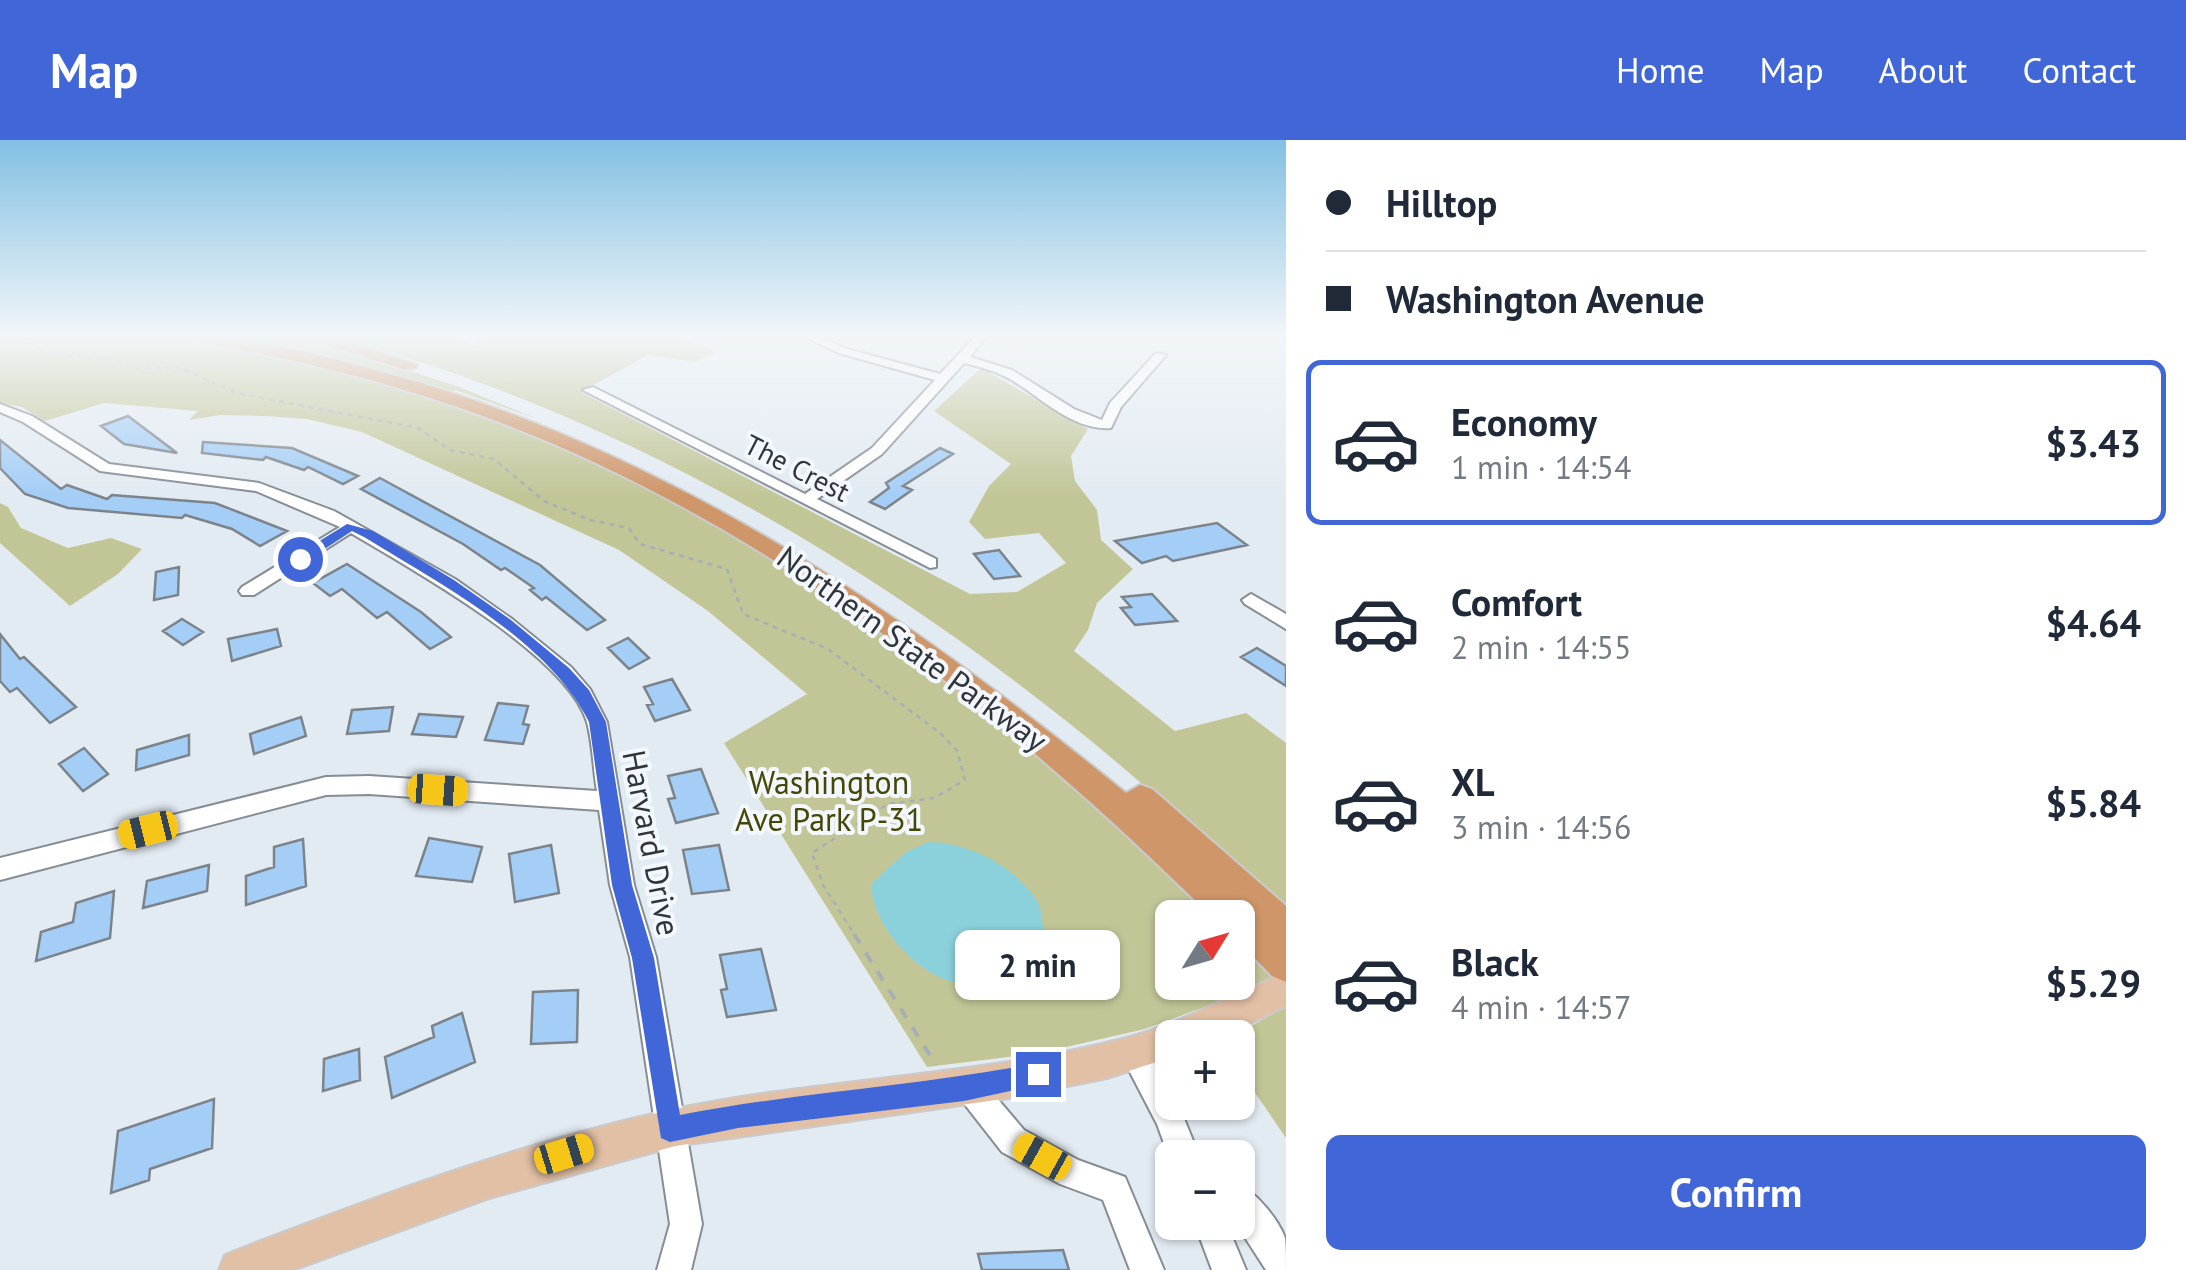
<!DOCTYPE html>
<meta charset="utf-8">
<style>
body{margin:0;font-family:"PT Sans",sans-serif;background:#f2f2f3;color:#1f2937;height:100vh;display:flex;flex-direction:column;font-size:38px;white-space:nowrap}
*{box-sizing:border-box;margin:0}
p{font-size:32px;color:#747a83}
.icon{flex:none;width:55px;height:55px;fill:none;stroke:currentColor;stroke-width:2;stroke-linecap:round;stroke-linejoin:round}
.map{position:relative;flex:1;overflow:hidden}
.panel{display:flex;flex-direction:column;background:#fff;width:900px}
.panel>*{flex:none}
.top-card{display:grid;align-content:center;height:220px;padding:0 40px;background:#fff}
.needle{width:65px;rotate:53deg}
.fabs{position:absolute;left:1155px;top:760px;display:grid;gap:20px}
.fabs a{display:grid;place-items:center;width:100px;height:100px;border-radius:15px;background:#fff;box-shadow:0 2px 8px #0004;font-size:50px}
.end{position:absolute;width:45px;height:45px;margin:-22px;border:12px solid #4066d8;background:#fff;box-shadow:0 0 0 5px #fff}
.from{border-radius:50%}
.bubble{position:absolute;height:70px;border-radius:15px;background:#fff;box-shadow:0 2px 8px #0004;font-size:32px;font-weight:700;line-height:70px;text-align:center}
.car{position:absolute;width:30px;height:60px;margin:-30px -15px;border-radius:12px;box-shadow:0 0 8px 2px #0007;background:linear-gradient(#f5c518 24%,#345 0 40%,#f5c518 0 76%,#345 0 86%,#f5c518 0)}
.top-card b{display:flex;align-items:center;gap:35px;height:95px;font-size:38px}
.top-card b+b{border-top:2px solid #e0e1e3}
.top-card i{width:25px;height:25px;background:#1f2937}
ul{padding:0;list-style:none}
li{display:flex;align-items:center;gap:30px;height:165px;margin:0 20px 15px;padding:0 20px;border:5px solid transparent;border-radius:15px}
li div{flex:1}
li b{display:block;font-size:38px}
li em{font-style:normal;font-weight:700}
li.on{border-color:#4066d8}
li>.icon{width:90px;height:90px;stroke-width:1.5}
.button{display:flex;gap:20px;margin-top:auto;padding:20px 40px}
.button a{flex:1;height:115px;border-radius:15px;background:#4066d8;color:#fff;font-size:40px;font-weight:700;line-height:115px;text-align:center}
header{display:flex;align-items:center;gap:60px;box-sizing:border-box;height:140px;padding:0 50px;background:#4066d8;color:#fff}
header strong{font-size:48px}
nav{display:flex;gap:55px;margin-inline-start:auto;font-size:35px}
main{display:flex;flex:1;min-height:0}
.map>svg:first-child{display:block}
.green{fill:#c2c697}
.water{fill:#8bd1db}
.building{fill:#a4cef6;stroke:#7c838a;stroke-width:2.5}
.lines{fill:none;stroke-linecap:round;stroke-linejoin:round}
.minor-casing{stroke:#868d94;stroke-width:4}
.major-casing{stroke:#cacacb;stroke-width:4}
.highway-casing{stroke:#cacacb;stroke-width:4}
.path-far1{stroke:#a8afb4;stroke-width:2.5;stroke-dasharray:5 5;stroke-linecap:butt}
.path{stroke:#a8afb4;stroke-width:4;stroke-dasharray:11 11;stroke-linecap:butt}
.minor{fill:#fff;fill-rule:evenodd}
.major{fill:#e2c0a5;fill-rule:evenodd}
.highway{fill:#cf9669;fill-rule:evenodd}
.route{fill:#4066d8}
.labels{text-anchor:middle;stroke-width:8;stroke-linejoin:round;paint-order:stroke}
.far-street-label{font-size:28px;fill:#323538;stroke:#f2f8fe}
.street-label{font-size:32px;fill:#323538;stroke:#f2f8fe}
.park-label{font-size:32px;fill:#454705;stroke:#f2f8fe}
</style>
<header>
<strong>Map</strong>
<nav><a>Home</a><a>Map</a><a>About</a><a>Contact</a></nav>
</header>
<main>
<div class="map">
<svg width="1286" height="1130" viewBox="0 0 1286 1130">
<rect width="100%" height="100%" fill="#e3ebf2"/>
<!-- green -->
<path class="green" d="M0,197h180l85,16 119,28 121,40 181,82 169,104 155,124 211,186 -49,1v64h66v-49l36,33 3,9 -32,17 -100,37 -105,24 -113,14 -203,-324 83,-49 -99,-83 -89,-61 -257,-118 -55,-13 -42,-3 -45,-1 -31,5 9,-9 -94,-8 -59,18 -23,-14 -22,-4z
M228,197h80l151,50 78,32 -82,-29 -5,2 -120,-33z
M334,197h122l18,8 15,-8 192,1 35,14 -20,10 -48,-7 -67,37 389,202 47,-2 49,-29 -27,-30 -54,6 -16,-17 20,-36 22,-22 -77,-53 47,-43 107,61 -17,27 4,25 22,29 4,30 32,29 -36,34 -9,27 -14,21 101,80 71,-18 40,30v169c-53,-47 -105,-95 -159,-141 -225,-191 -505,-360 -793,-434z
M0,363l8,4 13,21 47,20 43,-10 31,11 -24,25 -48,32 -70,-63z
M1286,866v132l-48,-70v-30l-6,-1z"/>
<!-- water -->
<path class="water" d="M928,702c41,1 86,23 109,59 5,7 5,21 7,31 -10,12 -43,46 -57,50 -53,15 -114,-49 -116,-98l35,-32z"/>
<!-- building -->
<path class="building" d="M128,276l49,37 -53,-9 -23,-18z
M0,300l61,49 6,-4 40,14 5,-4 103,8 72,28 -27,15 -28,-17 -47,-14 -3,3 -114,-10 -43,-14 -25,-26z
M203,302l89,6 66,28 -15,8 -35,-17 -4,3 -38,-13 -3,3 -61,-7z
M940,308l13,6 -50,32 9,4 -27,19 -15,-7 19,-14 -3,-5z
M380,338l160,87 65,55 -18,10 -41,-33 -4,3 -12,-10 4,-2 -29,-20 -4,2 -38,-26 -102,-55z
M1217,383l30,22 -74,16 -7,-5 -24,7 -27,-22z
M999,410l21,26 -26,3 -20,-25z
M347,424l74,48 30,25 -21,12 -43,-37 -10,6 -35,-29 -12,7 -17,-13z
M179,427l-1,28 -24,5 2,-28z
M1152,454l25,27 -42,4 -14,-17 10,-1 -9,-10z
M182,479l21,13 -20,13 -20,-14z
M277,489l4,17 -49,15 -4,-22z
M0,494l20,25 4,-2 52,50 -26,16 -33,-35 -7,4 -10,-11z
M628,498l21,20 -20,11 -21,-21z
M1257,508l29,18v20l-45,-29z
M672,539l18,31 -35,11 -8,-16 6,-1 -9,-17z
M498,563l30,3 -5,18 6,1 -6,19 -38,-4z
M393,567l-4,24 -42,3 5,-24z
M419,574l44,3 -7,20 -44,-3z
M301,577l5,19 -52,18 -4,-20z
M189,595v20l-53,15 1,-20z
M84,608l24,26 -25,17 -24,-27z
M701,629l17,44 -42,10 -8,-24 7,-1 -7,-22z
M429,698l53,9 -10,35 -56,-6z
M303,699l3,47 -60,19v-29l28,-9v-20z
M551,705l8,48 -44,9 -6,-48z
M719,705l10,45 -37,4 -9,-44z
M209,725l-2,26 -64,17 4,-27z
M114,751l-4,47 -74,23 5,-29 32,-10 3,-19z
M761,809l15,61 -49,7 -6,-27 6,-1 -7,-34z
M578,850l-1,52 -46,2 2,-52z
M462,873l13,49 -83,36 -7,-41 49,-20 -2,-11z
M359,909l1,31 -37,11 1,-32z
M214,959l-2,49 -62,21 -1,11 -38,13 7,-62z
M1063,1110l6,20h-87l-4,-16z"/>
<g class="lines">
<!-- minor casing -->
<g class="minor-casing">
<path id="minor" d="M805,197h15l27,12 93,25 35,-37h11l-16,20 42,13 62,39 28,11 8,-17 46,-50 10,2 -45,52 -10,21c-38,3 -70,-31 -101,-49 -14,-8 -30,-12 -46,-16l-82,91 -65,45 119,60v8l-6,1 -347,-178 10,-3 212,107 67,-46 63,-68 -96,-27z
M0,264l32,12 77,48 150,19 75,28 121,68 57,40 59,48 19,22 17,33 27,163 22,72 46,267 -11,46h-34l13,-46 -40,-267 -20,-72 -11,-75 -230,-16 -43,1 -326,85v-22l326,-81 43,-1 228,15c-4,-22 -4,-47 -10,-69 -20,-67 -176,-153 -236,-189l-97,62h-12l-3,-4 3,-4 98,-60 -84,-36 -156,-20 -77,-49 -23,-10z
M1251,454l35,20v15l-41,-25 -3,-4z
M1134,899l10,4 28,50v9l7,4 21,52h-28v7l-15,-41 -37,-71 4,-10z
M969,932l10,5 45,53 54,30 47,17 39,93h-34l-27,-70 -43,-16 -58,-32 -43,-55 -5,-10 5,-10z
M1238,1044c17,7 41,36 47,54 1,9 1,22 1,32h-20l-31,-48z
M1194,1082h32l20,48h-34z"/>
</g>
<!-- major casing -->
<g class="major-casing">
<path id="major" d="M1286,832v34l-67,32h-47v19l-65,21 -104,21 -328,47 -189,53 -193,71h-74l6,-15 15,-6c141,-54 283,-107 431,-139 150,-32 306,-33 455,-72 56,-15 106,-43 160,-66z"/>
</g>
<!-- highway casing -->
<g class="highway-casing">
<path id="highway" d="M190,197c67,0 135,19 200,37 278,77 515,239 736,419l14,-8 12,4 134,117v76l-14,-6 -34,-35v-23h-25c-209,-207 -451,-400 -730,-502 -93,-34 -188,-57 -285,-74z
M311,197h24l83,28 -3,4h-12l-90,-28z"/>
</g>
<!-- path-far1 -->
<path class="path-far1" d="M23,197l24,17 63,5 27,10 42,-2 57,26 182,35 32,22 44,9 50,42 46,19 39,8 11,16 87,25 16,45 85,35 112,84 17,18 8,29 -31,18 -46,6 -76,49 11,32 33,52"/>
<!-- path -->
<path class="path" d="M854,794l82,131"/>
<!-- minor -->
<use href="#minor" class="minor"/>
<!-- major -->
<use href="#major" class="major"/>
<!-- highway -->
<use href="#highway" class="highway"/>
</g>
<!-- sky -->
<linearGradient id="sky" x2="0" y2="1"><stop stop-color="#83c0e3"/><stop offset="0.55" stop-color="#f2f6f9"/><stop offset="1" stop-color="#f2f6f9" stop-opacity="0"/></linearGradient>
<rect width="1286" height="355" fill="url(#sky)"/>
<!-- route -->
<path class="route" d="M347,384l26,7 81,49 57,40 58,48 20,22 17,32 26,163 22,73 26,157c118,-23 239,-29 358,-52l8,3 3,8 -3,9 -82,18 -226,27 -68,14 -9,-4 -29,-180 -20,-73 -23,-163c-40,-81 -150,-139 -225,-185l-12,-6 -47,31h-10v-6z"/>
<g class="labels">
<!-- far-street labels -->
<g class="far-street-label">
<text transform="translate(797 328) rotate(27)" y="10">The Crest</text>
</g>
<!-- street labels -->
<g class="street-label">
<text transform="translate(912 509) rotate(36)" y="11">Northern State Parkway</text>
<text transform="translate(651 703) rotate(79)" y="11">Harvard Drive</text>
</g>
<!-- park labels -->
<g class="park-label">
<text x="829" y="654">Washington<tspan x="829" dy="37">Ave Park P-31</tspan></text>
</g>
</g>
</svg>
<div class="fabs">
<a><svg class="needle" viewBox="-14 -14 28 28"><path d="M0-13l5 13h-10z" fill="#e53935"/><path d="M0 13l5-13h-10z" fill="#747a83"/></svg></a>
<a>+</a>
<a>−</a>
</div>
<i class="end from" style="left:300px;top:419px"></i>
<i class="end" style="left:1038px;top:934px"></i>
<div class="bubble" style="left:955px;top:790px;width:165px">2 min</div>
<i class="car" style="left:438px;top:650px;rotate:94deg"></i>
<i class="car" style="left:148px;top:690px;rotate:256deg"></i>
<i class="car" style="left:564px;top:1014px;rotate:73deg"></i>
<i class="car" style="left:1042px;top:1017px;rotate:299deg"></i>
</div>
<section class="panel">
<div class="top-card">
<b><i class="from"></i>Hilltop</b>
<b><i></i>Washington Avenue</b>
</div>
<ul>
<li class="on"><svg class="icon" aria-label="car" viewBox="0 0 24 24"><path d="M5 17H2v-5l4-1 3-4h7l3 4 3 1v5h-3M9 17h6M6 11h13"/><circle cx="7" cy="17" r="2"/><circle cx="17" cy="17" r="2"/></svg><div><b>Economy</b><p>1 min · 14:54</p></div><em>$3.43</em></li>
<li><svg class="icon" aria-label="car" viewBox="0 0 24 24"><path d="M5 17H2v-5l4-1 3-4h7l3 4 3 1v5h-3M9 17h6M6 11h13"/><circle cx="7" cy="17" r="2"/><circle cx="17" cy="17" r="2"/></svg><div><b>Comfort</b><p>2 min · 14:55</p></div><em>$4.64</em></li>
<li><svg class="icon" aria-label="car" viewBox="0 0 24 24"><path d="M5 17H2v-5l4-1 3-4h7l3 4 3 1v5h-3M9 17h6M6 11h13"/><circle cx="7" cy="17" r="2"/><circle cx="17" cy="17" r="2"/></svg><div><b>XL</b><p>3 min · 14:56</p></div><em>$5.84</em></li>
<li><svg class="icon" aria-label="car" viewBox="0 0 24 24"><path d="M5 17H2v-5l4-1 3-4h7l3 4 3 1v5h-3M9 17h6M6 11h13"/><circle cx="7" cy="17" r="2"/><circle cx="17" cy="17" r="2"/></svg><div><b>Black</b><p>4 min · 14:57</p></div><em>$5.29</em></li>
</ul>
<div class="button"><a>Confirm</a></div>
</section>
</main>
